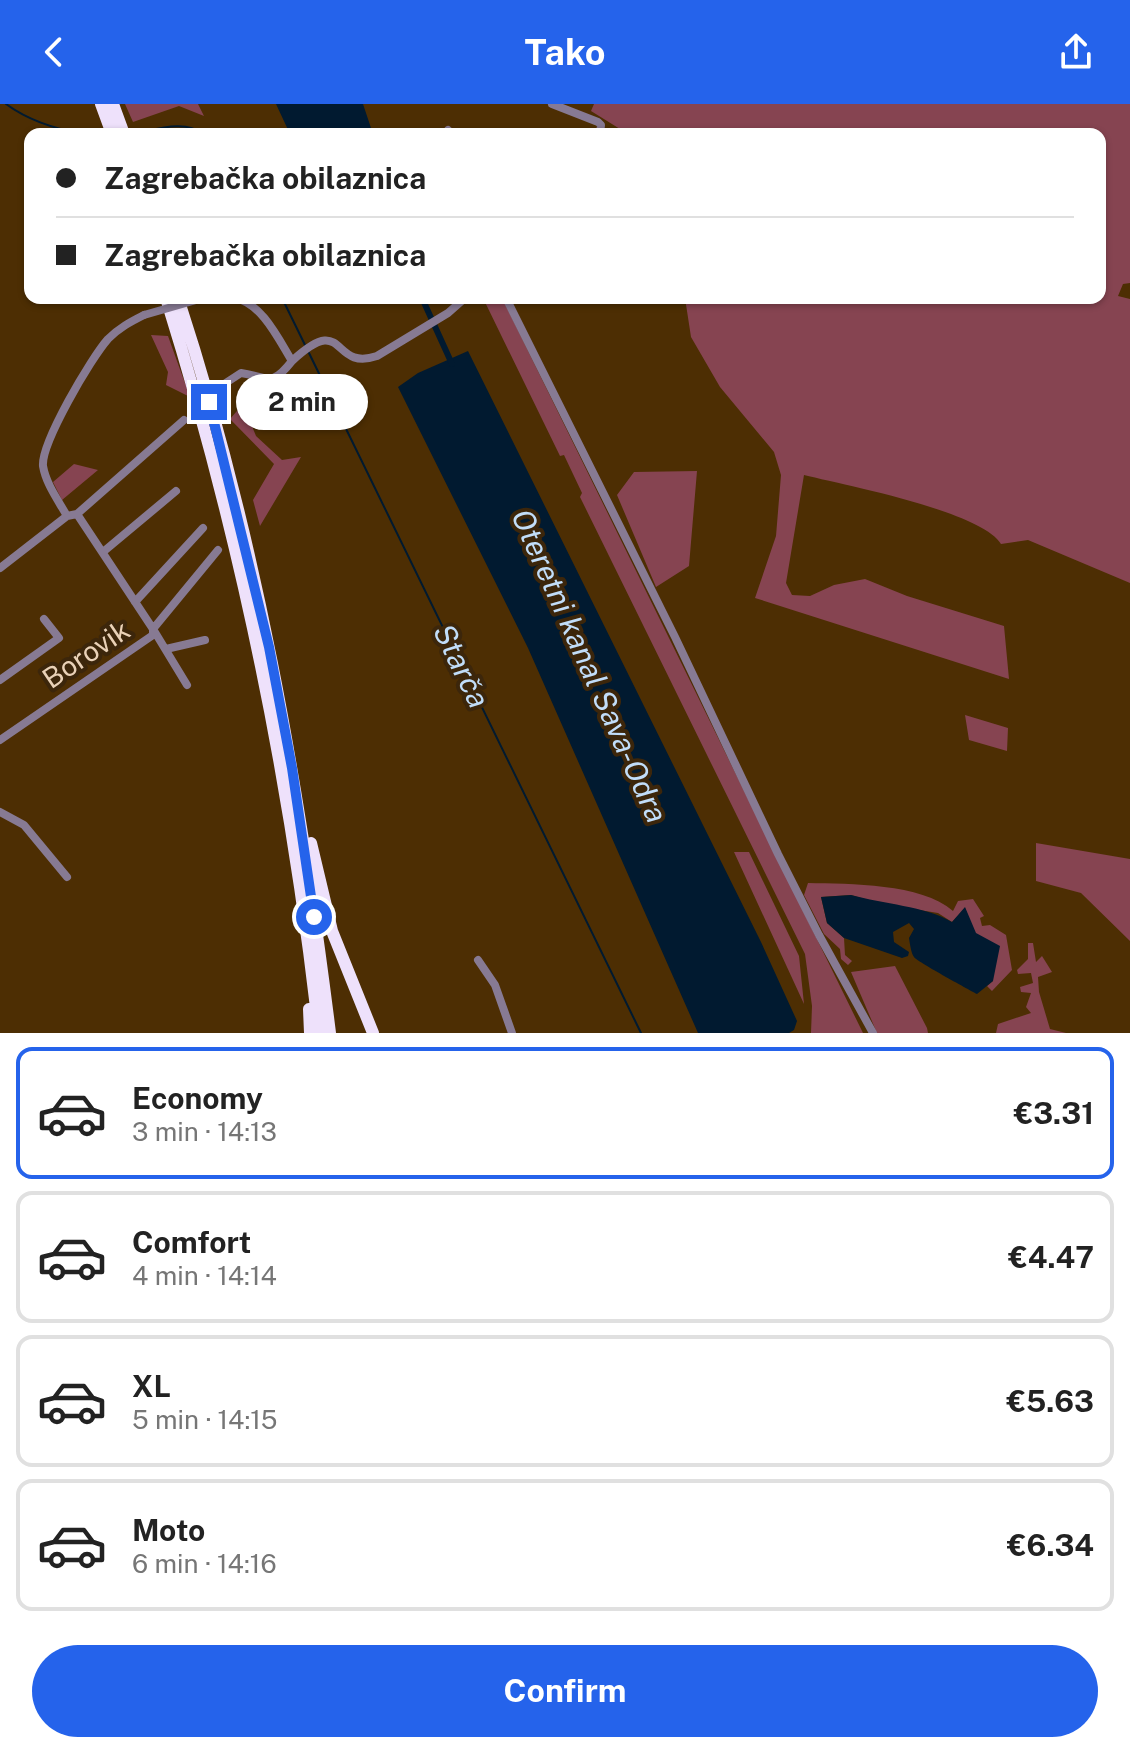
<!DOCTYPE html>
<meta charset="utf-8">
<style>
body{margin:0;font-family:"Public Sans",sans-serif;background:#f6f6f6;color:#222;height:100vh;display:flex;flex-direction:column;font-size:30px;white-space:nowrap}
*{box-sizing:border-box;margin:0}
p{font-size:26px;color:#767676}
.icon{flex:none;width:44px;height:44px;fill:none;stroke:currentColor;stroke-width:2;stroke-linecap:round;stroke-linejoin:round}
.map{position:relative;height:929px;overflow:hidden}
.panel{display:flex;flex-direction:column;background:#fff;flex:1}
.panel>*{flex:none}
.banner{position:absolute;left:24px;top:24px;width:1082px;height:176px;border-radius:16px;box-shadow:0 2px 6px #0004;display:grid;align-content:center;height:176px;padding:0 32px;background:#fff}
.end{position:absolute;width:36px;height:36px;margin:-18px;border:10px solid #2563eb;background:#fff;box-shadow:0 0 0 4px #fff}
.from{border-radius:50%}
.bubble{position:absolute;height:56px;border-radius:28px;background:#fff;box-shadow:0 2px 6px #0004;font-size:26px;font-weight:700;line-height:56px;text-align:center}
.banner b{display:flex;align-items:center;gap:28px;height:76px;font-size:30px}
.banner b+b{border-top:2px solid #e0e0e0}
.banner i{width:20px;height:20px;background:#222}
ul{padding:14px 0 0;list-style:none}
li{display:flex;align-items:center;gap:24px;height:132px;margin:0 16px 12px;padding:0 16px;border:4px solid #e0e0e0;border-radius:16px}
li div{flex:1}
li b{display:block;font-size:30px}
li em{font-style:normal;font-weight:700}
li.current{border-color:#2563eb}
li>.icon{width:72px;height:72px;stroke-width:1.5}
.cta{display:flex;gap:16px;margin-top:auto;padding:16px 32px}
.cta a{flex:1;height:92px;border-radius:48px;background:#2563eb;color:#fff;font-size:32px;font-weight:700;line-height:92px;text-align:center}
header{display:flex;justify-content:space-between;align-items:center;height:104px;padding:0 32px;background:#2563eb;color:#fff;font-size:36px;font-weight:700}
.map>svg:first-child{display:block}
.green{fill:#864451}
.water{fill:#011a30}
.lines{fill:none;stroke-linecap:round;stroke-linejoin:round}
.stream{stroke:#011a30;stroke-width:2}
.canal{stroke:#011a30;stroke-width:6}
.minor{stroke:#877a93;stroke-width:8}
.highway{stroke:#eee1fb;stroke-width:12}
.minor-bridge{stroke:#877a93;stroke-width:8}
.route{stroke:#2563eb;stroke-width:10}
.labels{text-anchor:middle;stroke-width:8;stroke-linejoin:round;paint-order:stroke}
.street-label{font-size:28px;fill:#e9d1b7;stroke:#3c260b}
.water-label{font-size:30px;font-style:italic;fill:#c1ddf9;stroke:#3c260b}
</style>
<header><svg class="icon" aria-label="back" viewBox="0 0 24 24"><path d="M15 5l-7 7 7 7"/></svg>Tako<svg class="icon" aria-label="share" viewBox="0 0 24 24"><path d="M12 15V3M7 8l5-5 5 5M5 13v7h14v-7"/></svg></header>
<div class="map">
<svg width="1130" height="929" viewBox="0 0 1130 929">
<rect width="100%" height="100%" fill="#4d2e03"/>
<!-- green -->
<path class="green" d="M125,0h73l6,12 -25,-10 -46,16z
M594,0h536v179l-7,1 -5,12 12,3v284l-102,-43 -27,4c-20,-33 -157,-59 -197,-69l-18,108 6,12 18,1 24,-11 31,-6 42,17 97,30 5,53 -254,-81 21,-62 5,-61 -7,-23 -54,-65 -29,-50 -6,-39h415v-164h-472l-37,-23z
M483,194h19l361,735h-52l1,-27 -7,-52 -225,-457 2,-4 -18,-38 -4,1z
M151,231l17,1 22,61 -24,-12 2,-13z
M243,300l13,32 26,24 19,-3 -41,69 -7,-26 21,-36 -44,-45z
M74,360l24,6 -36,30 -9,-18z
M697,367l-8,95 -33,21 -39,-92 17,-23z
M965,611l43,13 -1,23 -38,-11z
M1036,739l94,16v82l-49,-48 -45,-12z
M734,748h15l50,104 5,48z
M808,779c42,1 113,0 145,28l5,-10 15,-2 11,17 -4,2 2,8 8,-1 16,10 6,35 -20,21 -5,-5 6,-5 -28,-73 -13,14 -14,-9 -56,-9 -31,-9 -30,2 6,26 17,15 1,17 7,6 -4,4 -7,-6 -1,-10 -16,-15 -20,-39z
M1028,839h5l3,19 6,-6 10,16 -14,5 1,15 11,37 16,4h-70l2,-9 33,-11 -5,-6 5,-14 -10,-1 -1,-5 13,-4 -2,-10 -13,1 -1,-4 11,-11z
M895,862l32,62 1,5h-51l-26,-61z"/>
<!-- water -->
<path class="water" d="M276,0h87l10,30h-83z
M468,247l293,591 36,79 -3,9 -5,3h-91l-170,-385 -130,-261 20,-14z
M851,791c32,9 74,11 101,27l13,-15 11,26 24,13 -7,35 -16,13c-9,-5 -61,-33 -63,-37 -3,-4 -4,-13 -5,-19l5,-9 -5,-6 -16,9 1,10 15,10 -1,4 -6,2 -58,-20 -17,-15 -6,-26z"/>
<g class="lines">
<!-- stream -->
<path class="stream" d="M6,0c23,17 49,25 77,30
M130,30c22,-3 55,-16 72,0
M282,194l24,49
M309,249l332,680"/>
<!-- canal -->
<path class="canal" d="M422,194l30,66"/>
<!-- minor -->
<path class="minor" d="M552,0l46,18 3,3 -1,9
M448,26l3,4
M235,194c27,5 44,42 57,63 55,-51 38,11 85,-5l71,-43 17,-15
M506,194l169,339 103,217 41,81 54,98
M218,284l23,-15c27,4 30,15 51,-12
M77,410l107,-94
M67,412c-9,-16 -21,-32 -24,-50 -2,-23 48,-108 65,-127 11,-11 22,-17 36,-24
M67,412l10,-2 76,115 34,56
M103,448l73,-61
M0,464l67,-52
M135,498l68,-74
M166,545l39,-9
M0,576l59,-42 -15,-19
M0,636l153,-105v-6l65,-79
M0,708l24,13 43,52
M478,856l17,25 17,48"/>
<!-- highway -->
<path class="highway" d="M101,0l11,30
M113,0l11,30
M166,194c75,240 125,485 153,735
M178,194c78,238 121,487 152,735
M311,739l21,88 41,102
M309,905l1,24"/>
<!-- minor-bridge -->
<path class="minor-bridge" d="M144,211l59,-17"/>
</g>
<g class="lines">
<!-- route -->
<path class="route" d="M209,298l60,245 23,121 22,149"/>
</g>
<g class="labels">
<!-- street labels -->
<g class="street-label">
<text transform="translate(86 550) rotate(-34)" y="10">Borovik</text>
</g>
<!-- water labels -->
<g class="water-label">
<text transform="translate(461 562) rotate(64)" y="10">Starča</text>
<text transform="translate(589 562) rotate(66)" y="10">Oteretni kanal Sava-Odra</text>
</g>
</g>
</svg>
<i class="end from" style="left:314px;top:813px"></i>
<i class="end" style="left:209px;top:298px"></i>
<div class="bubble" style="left:236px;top:270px;width:132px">2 min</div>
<div class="banner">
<b><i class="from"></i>Zagrebačka obilaznica</b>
<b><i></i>Zagrebačka obilaznica</b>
</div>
</div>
<section class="panel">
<ul>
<li class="current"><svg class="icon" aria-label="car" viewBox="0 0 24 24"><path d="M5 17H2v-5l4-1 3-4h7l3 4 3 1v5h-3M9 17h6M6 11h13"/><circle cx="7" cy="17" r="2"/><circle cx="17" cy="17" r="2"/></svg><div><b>Economy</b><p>3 min · 14:13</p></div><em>€3.31</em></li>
<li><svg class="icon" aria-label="car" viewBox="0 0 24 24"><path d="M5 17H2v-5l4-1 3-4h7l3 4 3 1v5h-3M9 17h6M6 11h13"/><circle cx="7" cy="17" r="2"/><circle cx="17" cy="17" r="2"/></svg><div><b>Comfort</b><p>4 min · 14:14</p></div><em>€4.47</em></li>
<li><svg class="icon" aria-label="car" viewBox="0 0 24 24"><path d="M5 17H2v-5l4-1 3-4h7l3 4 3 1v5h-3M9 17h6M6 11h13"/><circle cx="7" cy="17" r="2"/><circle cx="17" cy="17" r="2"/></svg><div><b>XL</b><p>5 min · 14:15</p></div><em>€5.63</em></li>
<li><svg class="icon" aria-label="car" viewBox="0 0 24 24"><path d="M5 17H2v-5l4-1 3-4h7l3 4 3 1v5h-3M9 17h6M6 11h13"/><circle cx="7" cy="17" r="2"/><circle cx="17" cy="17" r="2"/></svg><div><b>Moto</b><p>6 min · 14:16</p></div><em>€6.34</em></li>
</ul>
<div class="cta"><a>Confirm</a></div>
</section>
